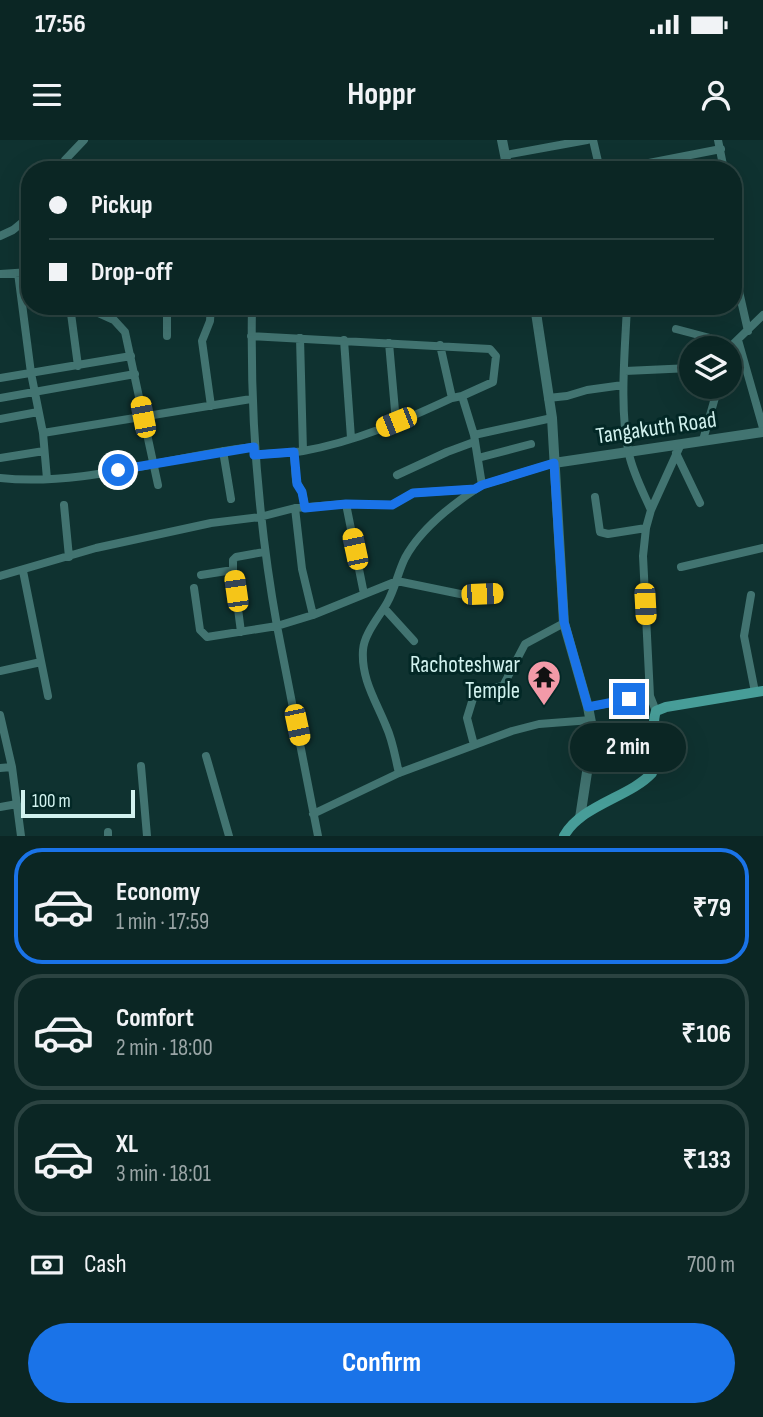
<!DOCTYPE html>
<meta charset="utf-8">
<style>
body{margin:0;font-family:"Sofia Sans Condensed",sans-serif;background:#193231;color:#f1f3f6;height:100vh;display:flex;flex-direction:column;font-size:26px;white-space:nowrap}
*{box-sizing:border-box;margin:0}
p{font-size:23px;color:#9aa5a6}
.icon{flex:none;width:38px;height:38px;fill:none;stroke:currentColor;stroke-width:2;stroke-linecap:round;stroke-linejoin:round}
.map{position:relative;height:696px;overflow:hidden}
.details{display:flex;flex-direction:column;background:#0b2624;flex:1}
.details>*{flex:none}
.hud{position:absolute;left:21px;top:21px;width:721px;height:154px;border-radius:28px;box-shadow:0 7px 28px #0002,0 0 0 2px #2b4341;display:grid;align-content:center;height:154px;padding:0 28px;background:#0b2624}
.buttons{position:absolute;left:679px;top:196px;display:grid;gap:14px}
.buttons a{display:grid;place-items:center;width:63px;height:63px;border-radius:50%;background:#0b2624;box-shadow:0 7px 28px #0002,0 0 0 2px #2b4341;font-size:35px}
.scale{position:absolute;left:21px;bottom:18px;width:114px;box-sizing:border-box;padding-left:7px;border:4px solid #d2f2ef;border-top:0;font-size:19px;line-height:24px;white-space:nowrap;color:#d2f2ef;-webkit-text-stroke:5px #032826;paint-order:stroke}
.end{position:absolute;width:32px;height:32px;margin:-16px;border:9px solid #1a73e8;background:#fff;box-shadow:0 0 0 4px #fff}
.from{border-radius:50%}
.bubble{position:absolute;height:49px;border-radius:24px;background:#0b2624;box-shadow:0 7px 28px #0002,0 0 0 2px #2b4341;font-size:23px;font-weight:700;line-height:49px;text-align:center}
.car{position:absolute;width:21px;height:42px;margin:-21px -10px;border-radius:9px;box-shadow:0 0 5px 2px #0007;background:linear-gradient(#f5c518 24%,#345 0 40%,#f5c518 0 76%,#345 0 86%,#f5c518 0)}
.hud b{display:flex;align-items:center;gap:24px;height:66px;font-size:26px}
.hud b+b{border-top:2px solid #2b4341}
.hud i{width:18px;height:18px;background:#f1f3f6}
ul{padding:12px 0 0;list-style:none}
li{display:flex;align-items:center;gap:21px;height:116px;margin:0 14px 10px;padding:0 14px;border:4px solid #2b4341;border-radius:28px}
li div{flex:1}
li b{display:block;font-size:26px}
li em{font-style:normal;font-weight:700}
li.current{border-color:#1a73e8}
li>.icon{width:63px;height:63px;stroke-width:1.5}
.pay{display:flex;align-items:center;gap:18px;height:77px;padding:0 28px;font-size:26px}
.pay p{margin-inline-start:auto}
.action{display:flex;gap:14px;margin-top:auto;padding:14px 28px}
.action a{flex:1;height:80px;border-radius:42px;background:#1a73e8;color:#fff;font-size:28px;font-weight:700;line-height:80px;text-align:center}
.status{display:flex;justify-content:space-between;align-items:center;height:49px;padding:0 35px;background:#0b2624;direction:ltr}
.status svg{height:19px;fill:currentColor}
header{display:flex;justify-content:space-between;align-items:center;height:91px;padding:0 28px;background:#0b2624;font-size:32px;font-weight:700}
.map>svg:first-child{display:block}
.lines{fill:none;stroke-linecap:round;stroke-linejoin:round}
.minor{stroke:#427471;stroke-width:8}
.tertiary{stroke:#427471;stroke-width:10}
.secondary{stroke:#479d98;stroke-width:10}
.route{stroke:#1a73e8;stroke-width:9}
.labels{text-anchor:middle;stroke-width:6;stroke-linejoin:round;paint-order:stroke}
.street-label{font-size:23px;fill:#d2f2ef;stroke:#032826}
.poi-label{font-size:23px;fill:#d2f2ef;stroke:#032826;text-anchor:end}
</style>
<div class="status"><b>17:56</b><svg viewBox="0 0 49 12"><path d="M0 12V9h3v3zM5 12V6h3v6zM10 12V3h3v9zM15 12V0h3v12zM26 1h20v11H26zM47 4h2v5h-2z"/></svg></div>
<header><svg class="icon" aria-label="menu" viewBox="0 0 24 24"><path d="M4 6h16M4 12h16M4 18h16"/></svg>Hoppr<svg class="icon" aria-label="person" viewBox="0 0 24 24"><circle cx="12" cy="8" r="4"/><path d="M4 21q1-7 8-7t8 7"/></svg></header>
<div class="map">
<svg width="763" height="696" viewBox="0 0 763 696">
<rect width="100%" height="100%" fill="#0f3230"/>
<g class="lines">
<!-- minor -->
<path class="minor" d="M593,0l7,30
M718,0l6,30
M505,15l82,-15
M61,30l4,-10 19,-20
M613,30l108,-21
M0,96l13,-6 17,-14
M733,125l15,66
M18,133l13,100 12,60 4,46
M0,134l30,-2
M70,166l8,60
M83,166l31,14 11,12 33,153
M167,166v30
M211,166l-1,15 -8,20 9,65
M252,166c-2,109 6,214 25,320l36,-11 84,-34 68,14 34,-1
M627,166c-2,45 -8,104 2,148 4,19 14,38 22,56
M536,175l26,-9
M676,189l34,9 15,10
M251,196l239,13 6,7 -3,26 -31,14 -10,2c-47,22 -97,44 -149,53 -16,3 -33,2 -49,4
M300,198l3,113
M344,200l7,98
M738,200l25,88
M389,203l7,79
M440,205l12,53
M729,208l34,-33
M625,231l66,-3
M0,238l131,-22
M462,256l12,39 8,50
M0,258l135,-24
M548,258l19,-2 20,-6 36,-5
M0,279l38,-7
M43,293l208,-34
M474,295l78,-17
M703,300l15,-53
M223,311l8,48
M294,312l2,29 6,11 3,15
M676,313l24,50
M0,318l44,-7
M478,318l53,-14
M397,335l50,-23 27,-10
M0,338c83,9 171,-22 253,-31
M595,357l5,35 8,2 38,-6
M346,364l18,90
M64,365l5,52
M295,368l7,61 11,46
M681,427l82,-19
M233,430l8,62
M23,431l25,125
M201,435l32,-5v-10l3,-3 28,-5
M0,436l96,-28 115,-25 49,-6 35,-9 51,-4 46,1 21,-12 62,-4
M194,448l6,42 7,7 70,-11 41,210
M751,455l-7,41 11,56
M384,468l30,33
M0,531l41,-9
M588,567l62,-11
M656,571l-6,-15 -7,-140 3,-28 5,-18 29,-64
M0,575l12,52 9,69
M474,605l-7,-27 8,-26 28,-6 22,-42 39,-21
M206,616l23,80
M141,626l6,70
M0,628l12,-1
M399,633c-4,-16 -6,-32 -13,-47 -10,-25 -25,-47 -23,-76 1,-16 16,-33 24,-47 8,-14 11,-31 18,-45 16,-30 49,-55 77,-73l72,-22
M0,667l17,-3
M313,674l86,-41 113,-42 27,-7 52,-4
M108,696v-4"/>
<!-- tertiary -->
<path class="tertiary" d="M502,0l6,30
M535,166l17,112 12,205 24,84 5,26 -13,85
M554,323l209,-31"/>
<!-- secondary -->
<path class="secondary" d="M564,696c17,-31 66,-39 88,-63 9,-20 -3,-42 4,-62l10,-4 97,-16"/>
</g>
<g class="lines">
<!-- route -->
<path class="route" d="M118,330l136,-23v8l40,-3 3,32 5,8 3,16 41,-4 46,1 21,-12 62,-4 7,-4 72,-22 10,159 24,85 41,-8"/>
</g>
<!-- icons -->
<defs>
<g id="temple-pin" transform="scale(1.75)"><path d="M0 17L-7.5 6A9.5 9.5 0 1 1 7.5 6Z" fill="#f39aa8" stroke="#032826"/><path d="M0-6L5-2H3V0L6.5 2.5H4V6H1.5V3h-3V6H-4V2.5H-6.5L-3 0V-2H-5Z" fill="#111"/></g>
</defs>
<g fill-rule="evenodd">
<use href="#temple-pin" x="544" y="537"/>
</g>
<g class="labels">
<!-- street labels -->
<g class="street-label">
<text transform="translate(656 287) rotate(-8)" y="8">Tangakuth Road</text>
</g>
<!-- poi labels -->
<g class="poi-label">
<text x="520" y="532">Rachoteshwar<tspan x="520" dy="26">Temple</tspan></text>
</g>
</g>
</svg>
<div class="buttons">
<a><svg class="icon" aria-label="layers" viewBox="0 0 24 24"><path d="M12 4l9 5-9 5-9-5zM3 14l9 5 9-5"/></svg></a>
</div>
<div class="scale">100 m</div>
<i class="end from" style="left:118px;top:330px"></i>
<i class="end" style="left:629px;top:559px"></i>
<div class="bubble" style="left:570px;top:583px;width:116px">2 min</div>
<i class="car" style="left:143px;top:277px;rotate:349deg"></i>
<i class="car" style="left:396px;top:282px;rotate:248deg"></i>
<i class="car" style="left:355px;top:409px;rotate:348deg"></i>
<i class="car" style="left:236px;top:451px;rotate:352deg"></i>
<i class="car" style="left:482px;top:454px;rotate:88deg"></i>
<i class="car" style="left:645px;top:464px;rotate:177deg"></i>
<i class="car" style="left:297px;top:585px;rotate:168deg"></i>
<div class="hud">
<b><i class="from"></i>Pickup</b>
<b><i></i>Drop-off</b>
</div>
</div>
<section class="details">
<ul>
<li class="current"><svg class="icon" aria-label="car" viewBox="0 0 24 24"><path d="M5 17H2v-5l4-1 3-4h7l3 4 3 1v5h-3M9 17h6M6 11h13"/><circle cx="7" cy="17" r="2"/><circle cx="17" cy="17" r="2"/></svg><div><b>Economy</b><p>1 min · 17:59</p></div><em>₹79</em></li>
<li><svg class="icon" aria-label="car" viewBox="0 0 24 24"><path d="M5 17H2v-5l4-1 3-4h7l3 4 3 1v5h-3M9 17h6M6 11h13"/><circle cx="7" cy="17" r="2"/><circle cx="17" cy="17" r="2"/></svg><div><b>Comfort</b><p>2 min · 18:00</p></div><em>₹106</em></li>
<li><svg class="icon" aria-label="car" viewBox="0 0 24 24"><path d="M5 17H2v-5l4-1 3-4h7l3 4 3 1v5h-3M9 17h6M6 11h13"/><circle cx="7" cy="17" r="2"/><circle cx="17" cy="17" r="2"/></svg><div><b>XL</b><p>3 min · 18:01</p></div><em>₹133</em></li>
</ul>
<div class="pay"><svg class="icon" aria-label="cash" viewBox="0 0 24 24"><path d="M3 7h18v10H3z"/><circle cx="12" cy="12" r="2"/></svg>Cash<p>700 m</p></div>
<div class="action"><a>Confirm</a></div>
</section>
